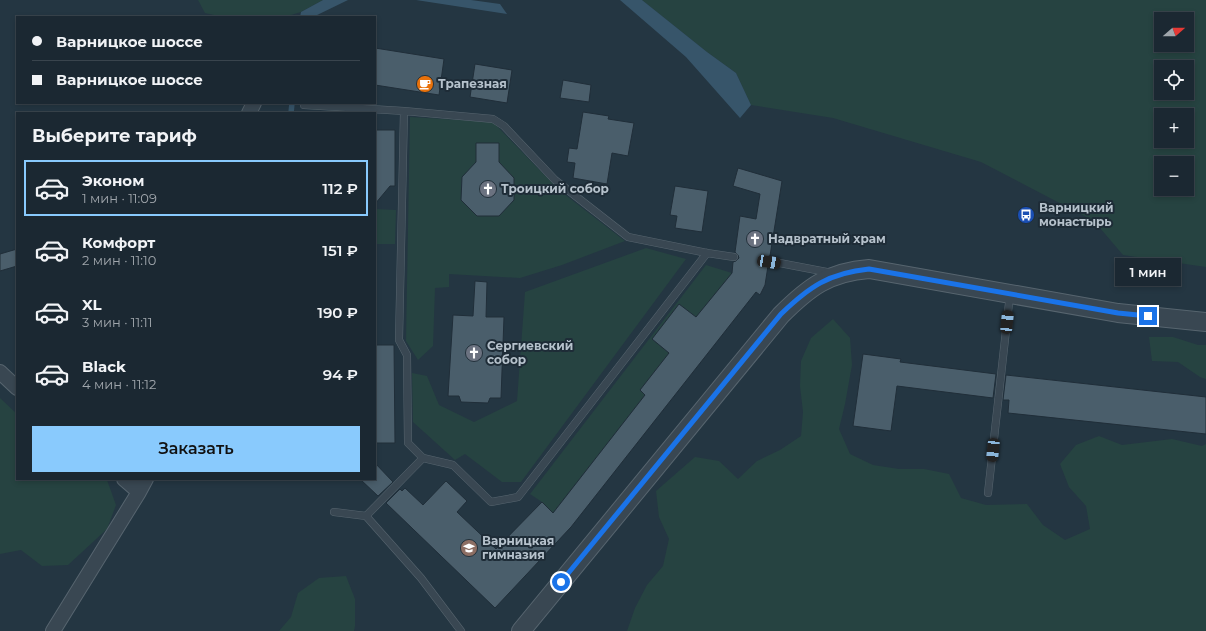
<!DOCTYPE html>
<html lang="ru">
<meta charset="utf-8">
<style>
body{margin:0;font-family:Montserrat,sans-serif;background:#28343e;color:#f1f3f6;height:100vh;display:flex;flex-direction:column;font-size:15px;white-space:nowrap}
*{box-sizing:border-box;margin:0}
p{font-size:13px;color:#a0a6ac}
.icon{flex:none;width:22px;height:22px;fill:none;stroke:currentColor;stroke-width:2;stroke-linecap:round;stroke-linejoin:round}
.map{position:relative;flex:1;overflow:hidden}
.details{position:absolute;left:16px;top:112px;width:360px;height:368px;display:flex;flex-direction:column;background:#1b2832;border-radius:0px;box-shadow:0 2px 6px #0003,0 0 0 1px #39444d}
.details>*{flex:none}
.guide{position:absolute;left:16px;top:16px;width:360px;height:88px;border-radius:0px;box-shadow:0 2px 6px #0003,0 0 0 1px #39444d;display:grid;align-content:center;height:88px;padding:0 16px;background:#1b2832}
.needle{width:26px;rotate:70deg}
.tools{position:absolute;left:1154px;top:12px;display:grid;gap:8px}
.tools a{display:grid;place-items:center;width:40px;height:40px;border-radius:0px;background:#1b2832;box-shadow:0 2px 6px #0003,0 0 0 1px #39444d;font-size:20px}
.end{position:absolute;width:18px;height:18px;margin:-9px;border:5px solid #1a73e8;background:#fff;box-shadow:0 0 0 2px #fff}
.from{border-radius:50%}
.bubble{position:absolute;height:28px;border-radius:0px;background:#1b2832;box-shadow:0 2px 6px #0003,0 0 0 1px #39444d;font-size:13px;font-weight:600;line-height:28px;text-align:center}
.car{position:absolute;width:12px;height:24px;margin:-12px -6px;border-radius:5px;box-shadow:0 0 3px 1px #0007;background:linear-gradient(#222 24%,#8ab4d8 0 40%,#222 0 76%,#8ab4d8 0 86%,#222 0)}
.guide b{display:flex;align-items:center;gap:14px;height:38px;font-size:15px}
.guide b+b{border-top:1px solid #39444d}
.guide i{width:10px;height:10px;background:#f1f3f6}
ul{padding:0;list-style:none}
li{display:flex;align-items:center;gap:12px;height:56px;margin:0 8px 6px;padding:0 8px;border:2px solid transparent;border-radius:0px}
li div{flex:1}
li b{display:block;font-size:15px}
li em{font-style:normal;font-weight:600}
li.selected{border-color:#89cafd}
li>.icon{width:36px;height:36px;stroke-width:1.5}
h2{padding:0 16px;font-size:18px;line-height:48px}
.button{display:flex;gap:8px;margin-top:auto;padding:8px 16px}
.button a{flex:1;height:46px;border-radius:0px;background:#89cafd;color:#111;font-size:16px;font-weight:600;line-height:46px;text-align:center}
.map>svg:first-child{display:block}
.green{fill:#264341;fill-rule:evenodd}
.water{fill:#37556a}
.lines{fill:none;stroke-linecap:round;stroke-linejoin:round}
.stream{stroke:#37556a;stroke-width:5.5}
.building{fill:#4a5e6b;stroke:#202e39}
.service-casing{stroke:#57656f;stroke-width:8}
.minor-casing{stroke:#57656f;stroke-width:16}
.tertiary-casing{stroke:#57656f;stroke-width:20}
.service{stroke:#394752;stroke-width:7}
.minor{stroke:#394752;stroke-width:14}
.tertiary{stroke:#394752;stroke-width:18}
.route{stroke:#1a73e8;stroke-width:5}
.labels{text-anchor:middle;stroke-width:4;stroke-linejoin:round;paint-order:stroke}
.poi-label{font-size:12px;font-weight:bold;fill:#b6c2cc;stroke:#1e2c37;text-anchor:start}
</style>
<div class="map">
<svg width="1206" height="631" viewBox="0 0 1206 631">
<rect width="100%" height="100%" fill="#243642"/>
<!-- green -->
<path class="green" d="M198,0h125l-22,12 -17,5h-61l-18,-4z
M642,0h564v267l-83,-12 -29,-34 -113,-59 -148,-44 -82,-13 -15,-32 -29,-21zM1161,19h26v26h-26zM1161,67h26v26h-26zM1161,115h26v26h-26zM1161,163h26v26h-26z
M410,117l83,5 66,68 66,51 -63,24 -42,13 -71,-4v13l-14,1 -2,58 -15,14 -12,-19z
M375,209l21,1 -1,34h-20z
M646,248l40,11 -165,223h-19l-37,-28 -10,6 -42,-38 -1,-49 15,3 12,29 35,17 43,-21 8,-109z
M706,265l26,8 -36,44 -17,-13 -27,35 17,14 -29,37 5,5 -92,118 -11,-11 -12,-8z
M833,319l17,19 2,27 -7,39 -6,25 11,25 23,11 26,4h25l25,5 12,24 25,7 41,-1 16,21 22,15 25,-11 -4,-23 -17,-19 -9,-23 16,-19 23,-9 23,9 50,-6 30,7 4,-2v187h-579l8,-23 12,-23 16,-19 6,-27 -10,-22 -3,-26 39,-34 24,4 19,18 19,-18 23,-11 21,-14 2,-24 -3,-26 1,-25 10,-23z
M1149,337h24l25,8h8v34l-6,-2 -22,-15 -26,-1z
M0,398l17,16v65h89l1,1 9,25 -9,24 -39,36 -26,1 -21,-16 -21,4z
M346,576l9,23v27l-1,5h-75l12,-14 7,-24 21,-15z"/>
<!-- water -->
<path class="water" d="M323,0h25l-35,17h-13l1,-5z
M416,0h55l29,4 7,10z
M620,0h22l65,52 29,21 15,32 -11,13 -54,-61z"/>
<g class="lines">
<!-- stream -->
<path class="stream" d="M291,113l1,-10"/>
</g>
<!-- building -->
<path class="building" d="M375,48l69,11 -5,36 -64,-10z
M475,64l37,6 -5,33 -37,-6z
M563,80l28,5 -2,17 -29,-4z
M583,112l26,4 -1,3 26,4 -6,33 -16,-3 -5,31 -34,-6 2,-15 -8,-1 2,-14 8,1z
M375,130h20v56h-5l-15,18z
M476,143h23v19l15,16v22l-15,16h-22l-16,-16 1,-23 14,-15z
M738,168l44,13 -12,75 -4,1 -2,3 1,4 3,2 -3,19 -5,10 -4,-3 -185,235 -76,81 -109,-105 14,-14 2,2 3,-3 18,17 23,-24 21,20 -10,11 39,37 46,-47 11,11 92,-118 -5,-5 29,-37 -17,-14 27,-35 17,13 36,-44 1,-11 3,-1 3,-3 -1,-3 -3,-3 5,-36 16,3 4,-25 -27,-8z
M675,186l33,5 -6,41 -27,-4 2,-12 -7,-1z
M17,249v17l-17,5v-17z
M475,281l12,1 -1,35h18l-3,81h-11l-2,5 -27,-1 -2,-6h-11l5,-81 20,1z
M375,345h19l1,98h-20z
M863,354l38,5 -1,3 96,12 -3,24 -96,-12 -6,45 -38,-5z
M1006,375l200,22v37l-198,-21 1,-13h-6z
M375,463l18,19 -15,14 -18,-17h15z"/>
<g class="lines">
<!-- service casing -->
<g class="service-casing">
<path id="service" d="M304,105l100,6 89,8 11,7 51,54 73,57 79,16 27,4
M769,261l63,12
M423,458l30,7 38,37 27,-5 189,-244
M988,493l22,-199
M334,512l32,4 55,62 40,53
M366,516l57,-58 -15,-15 -1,-88 -8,-15 5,-229"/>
</g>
<!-- minor casing -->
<g class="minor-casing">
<path id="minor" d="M249,113l5,-10
M0,372l17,16
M124,479l15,13
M53,631l86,-139 7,-13"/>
</g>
<!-- tertiary casing -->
<g class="tertiary-casing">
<path id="tertiary" d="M521,631l260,-316c28,-28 48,-43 88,-46l249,44 88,9"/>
</g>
<!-- service -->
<use href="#service" class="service"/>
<!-- minor -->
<use href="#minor" class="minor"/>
<!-- tertiary -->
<use href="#tertiary" class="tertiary"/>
</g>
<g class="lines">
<!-- route -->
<path class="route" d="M561,582l220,-268c28,-27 48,-41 88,-45l249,44 30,3"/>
</g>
<!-- icons -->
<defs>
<g id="cafe-disc" transform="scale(0.9)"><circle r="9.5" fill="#e8710a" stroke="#1e2c37"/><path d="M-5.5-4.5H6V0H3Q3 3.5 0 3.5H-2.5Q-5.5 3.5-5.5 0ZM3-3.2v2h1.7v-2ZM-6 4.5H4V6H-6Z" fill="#fff"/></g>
<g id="church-disc" transform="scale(0.9)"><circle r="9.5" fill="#6b7280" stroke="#1e2c37"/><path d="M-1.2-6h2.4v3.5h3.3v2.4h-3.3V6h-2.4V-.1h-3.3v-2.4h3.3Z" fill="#fff"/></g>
<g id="bus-disc" transform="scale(0.9)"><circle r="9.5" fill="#1a4fb4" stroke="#1e2c37"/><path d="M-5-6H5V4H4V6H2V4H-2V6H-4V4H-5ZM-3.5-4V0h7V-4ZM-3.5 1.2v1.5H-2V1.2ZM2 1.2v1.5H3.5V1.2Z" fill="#fff"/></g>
<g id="school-disc" transform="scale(0.9)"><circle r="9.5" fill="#8d6e63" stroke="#1e2c37"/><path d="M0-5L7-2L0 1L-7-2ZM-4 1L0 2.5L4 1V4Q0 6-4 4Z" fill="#fff"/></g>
</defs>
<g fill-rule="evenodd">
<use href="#cafe-disc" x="425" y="84"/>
<use href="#church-disc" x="488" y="189"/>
<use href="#bus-disc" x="1026" y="215"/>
<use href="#church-disc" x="755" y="239"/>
<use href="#church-disc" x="474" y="353"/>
<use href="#school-disc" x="469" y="548"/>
</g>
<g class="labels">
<!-- poi labels -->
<g class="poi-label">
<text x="438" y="88">Трапезная</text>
<text x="501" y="193">Троицкий собор</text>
<text x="1039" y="212">Варницкий<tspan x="1039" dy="14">монастырь</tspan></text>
<text x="768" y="243">Надвратный храм</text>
<text x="487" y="350">Сергиевский<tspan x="487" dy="14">собор</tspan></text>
<text x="482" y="545">Варницкая<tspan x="482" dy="14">гимназия</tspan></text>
</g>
</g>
</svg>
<div class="tools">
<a><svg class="needle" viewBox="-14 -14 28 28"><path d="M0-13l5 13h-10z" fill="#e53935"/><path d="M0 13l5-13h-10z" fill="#a0a6ac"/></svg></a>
<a><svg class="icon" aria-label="locate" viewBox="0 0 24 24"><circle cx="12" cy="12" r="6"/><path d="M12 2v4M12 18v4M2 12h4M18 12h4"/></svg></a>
<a>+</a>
<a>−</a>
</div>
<i class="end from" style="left:561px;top:582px"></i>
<i class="end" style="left:1148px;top:316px"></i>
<div class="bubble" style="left:1115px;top:258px;width:66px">1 мин</div>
<i class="car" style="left:769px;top:262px;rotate:100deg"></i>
<i class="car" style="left:1007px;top:322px;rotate:6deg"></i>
<i class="car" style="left:993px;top:450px;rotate:186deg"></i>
<div class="guide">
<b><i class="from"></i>Варницкое шоссе</b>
<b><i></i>Варницкое шоссе</b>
</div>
<section class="details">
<h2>Выберите тариф</h2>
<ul>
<li class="selected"><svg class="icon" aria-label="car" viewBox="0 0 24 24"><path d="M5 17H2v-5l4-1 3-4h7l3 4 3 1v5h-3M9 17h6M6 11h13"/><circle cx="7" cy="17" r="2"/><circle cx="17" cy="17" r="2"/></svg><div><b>Эконом</b><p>1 мин · 11:09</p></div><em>112 ₽</em></li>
<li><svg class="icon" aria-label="car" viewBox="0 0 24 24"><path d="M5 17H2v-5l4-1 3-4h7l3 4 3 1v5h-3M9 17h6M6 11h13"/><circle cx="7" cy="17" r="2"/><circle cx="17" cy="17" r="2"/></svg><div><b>Комфорт</b><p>2 мин · 11:10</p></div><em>151 ₽</em></li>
<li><svg class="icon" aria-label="car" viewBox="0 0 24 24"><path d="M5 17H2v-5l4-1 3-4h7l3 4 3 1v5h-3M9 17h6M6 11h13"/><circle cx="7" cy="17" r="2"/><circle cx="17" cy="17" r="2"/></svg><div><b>XL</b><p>3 мин · 11:11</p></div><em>190 ₽</em></li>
<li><svg class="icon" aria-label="car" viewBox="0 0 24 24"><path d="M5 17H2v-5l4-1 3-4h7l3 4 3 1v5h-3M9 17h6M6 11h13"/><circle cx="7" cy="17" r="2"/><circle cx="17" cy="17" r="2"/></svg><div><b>Black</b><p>4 мин · 11:12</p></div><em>94 ₽</em></li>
</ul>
<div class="button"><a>Заказать</a></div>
</section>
</div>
